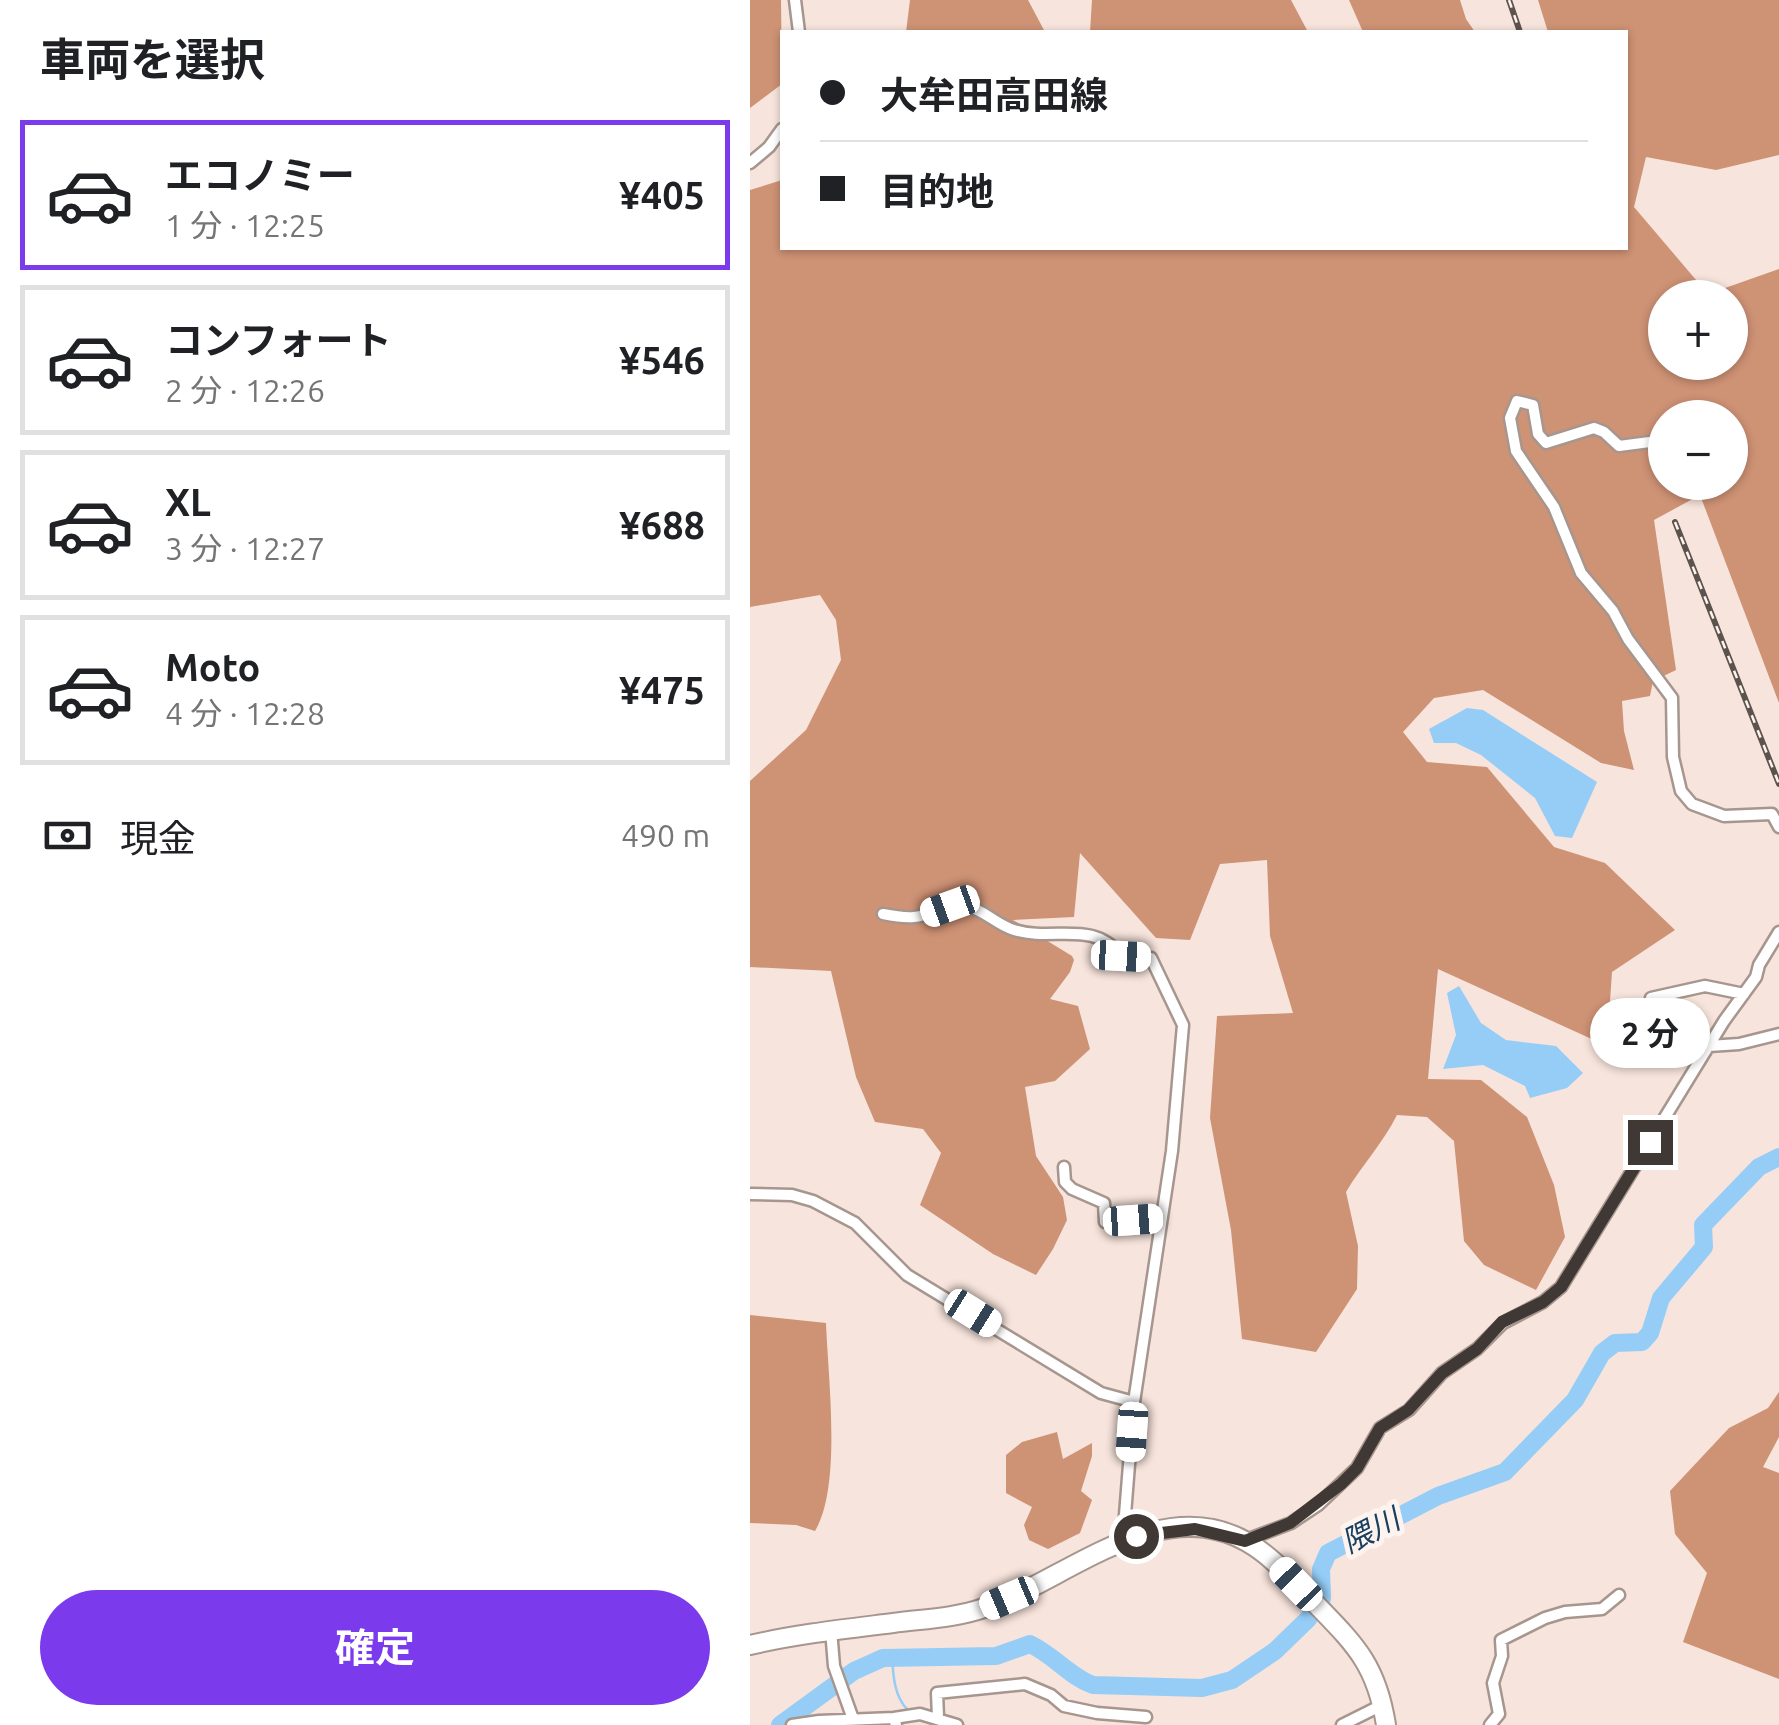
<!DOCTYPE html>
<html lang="ja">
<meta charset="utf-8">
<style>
body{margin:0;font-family:Ubuntu,"Noto Sans JP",sans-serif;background:#f2f2f2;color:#202124;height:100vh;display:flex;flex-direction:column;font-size:38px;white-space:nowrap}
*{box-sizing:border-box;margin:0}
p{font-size:32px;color:#757577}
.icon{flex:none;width:55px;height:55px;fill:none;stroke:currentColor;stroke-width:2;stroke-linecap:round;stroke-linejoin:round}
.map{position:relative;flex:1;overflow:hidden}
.side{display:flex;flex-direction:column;background:#fff;width:750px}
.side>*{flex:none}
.hud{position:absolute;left:30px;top:30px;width:848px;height:220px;border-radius:0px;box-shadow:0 2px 8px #0004;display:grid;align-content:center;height:220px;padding:0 40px;background:#fff}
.buttons{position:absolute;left:898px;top:280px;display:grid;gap:20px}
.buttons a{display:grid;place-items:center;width:100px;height:100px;border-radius:50%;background:#fff;box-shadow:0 2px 8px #0004;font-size:50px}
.end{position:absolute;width:45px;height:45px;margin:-22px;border:12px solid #3f3834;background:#fff;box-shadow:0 0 0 5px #fff}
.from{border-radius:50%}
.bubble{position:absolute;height:70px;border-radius:35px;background:#fff;box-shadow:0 2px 8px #0004;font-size:32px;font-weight:700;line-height:70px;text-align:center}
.car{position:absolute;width:30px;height:60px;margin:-30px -15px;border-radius:12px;box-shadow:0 0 8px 2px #0007;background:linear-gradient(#fff 24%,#345 0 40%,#fff 0 76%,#345 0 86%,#fff 0)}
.hud b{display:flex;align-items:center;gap:35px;height:95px;font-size:38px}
.hud b+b{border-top:2px solid #e0e0e0}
.hud i{width:25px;height:25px;background:#202124}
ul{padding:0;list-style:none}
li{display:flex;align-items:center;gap:30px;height:150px;margin:0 20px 15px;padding:0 20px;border:5px solid #e0e0e0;border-radius:0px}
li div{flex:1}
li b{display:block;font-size:38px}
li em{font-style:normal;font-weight:700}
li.current{border-color:#7c3aed}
li>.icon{width:90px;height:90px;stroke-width:1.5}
h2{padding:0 40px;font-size:45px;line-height:120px}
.pay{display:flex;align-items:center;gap:25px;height:110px;padding:0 40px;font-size:38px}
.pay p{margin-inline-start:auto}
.primary-button{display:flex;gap:20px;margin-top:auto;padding:20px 40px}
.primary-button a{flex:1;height:115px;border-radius:60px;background:#7c3aed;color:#fff;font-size:40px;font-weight:700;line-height:115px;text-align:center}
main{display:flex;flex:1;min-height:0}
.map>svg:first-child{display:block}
.forest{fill:#ce9275;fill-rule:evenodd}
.water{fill:#95cdf7}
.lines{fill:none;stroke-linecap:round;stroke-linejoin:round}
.stream{stroke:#95cdf7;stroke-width:2.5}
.river{stroke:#95cdf7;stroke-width:18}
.minor-casing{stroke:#a6968e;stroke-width:15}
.primary-casing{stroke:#a6968e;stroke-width:22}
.minor{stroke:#fff;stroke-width:10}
.primary{stroke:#fff;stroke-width:18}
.rail-casing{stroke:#5c534e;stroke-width:6}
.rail{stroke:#fef3ee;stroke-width:2.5;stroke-dasharray:8;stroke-linecap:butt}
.route{stroke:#3f3834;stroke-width:12}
.labels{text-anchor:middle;stroke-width:10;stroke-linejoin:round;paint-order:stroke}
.water-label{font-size:30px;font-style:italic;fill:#17415e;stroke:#fef3ee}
</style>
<main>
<section class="side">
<h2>車両を選択</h2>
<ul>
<li class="current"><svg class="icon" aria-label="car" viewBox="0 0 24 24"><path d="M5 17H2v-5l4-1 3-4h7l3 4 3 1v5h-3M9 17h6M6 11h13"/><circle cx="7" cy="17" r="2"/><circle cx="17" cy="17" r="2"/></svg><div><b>エコノミー</b><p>1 分 · 12:25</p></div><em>¥405</em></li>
<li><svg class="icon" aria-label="car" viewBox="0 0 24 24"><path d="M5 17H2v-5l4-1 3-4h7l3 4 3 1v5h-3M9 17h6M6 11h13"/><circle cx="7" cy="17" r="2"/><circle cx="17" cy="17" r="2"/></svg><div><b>コンフォート</b><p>2 分 · 12:26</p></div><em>¥546</em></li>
<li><svg class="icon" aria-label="car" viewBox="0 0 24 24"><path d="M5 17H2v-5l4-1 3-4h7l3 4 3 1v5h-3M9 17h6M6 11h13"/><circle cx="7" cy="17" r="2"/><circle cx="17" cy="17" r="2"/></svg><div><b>XL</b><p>3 分 · 12:27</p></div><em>¥688</em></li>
<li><svg class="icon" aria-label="car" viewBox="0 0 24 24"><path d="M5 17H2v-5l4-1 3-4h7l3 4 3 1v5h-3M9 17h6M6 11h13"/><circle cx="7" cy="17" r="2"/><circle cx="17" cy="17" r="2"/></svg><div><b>Moto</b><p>4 分 · 12:28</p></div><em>¥475</em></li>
</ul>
<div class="pay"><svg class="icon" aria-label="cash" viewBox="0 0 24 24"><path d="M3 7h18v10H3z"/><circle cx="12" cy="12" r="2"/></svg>現金<p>490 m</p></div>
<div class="primary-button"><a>確定</a></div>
</section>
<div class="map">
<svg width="1029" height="1725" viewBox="0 0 1029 1725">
<rect width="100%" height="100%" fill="#f7e4dc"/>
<!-- forest -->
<path class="forest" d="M0,0h31l1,84 -32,24z
M160,0h118l17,32h-139z
M342,0h199l17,32h-218z
M599,0h111l6,19 9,13h-112z
M788,0h241v155l-63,15 -70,-13 -12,50 74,87 71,-25v434l-79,-208 -46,25 22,150 -23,11 -3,15 -28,5 2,30 10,39 -33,-7 -118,-73 -49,8 -31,34 24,30 60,5 67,80 51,16 70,67 -63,42 -5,74 -169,-77 -10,110 53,1 46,37 27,68 11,52 -29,53 -52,-25 -20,-24 -10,-100 -27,-24 -30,-2c-14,28 -35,50 -51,77l12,54 -1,43 -41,63 -74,-13 -11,-109 -21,-112 7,-102 76,-3 -23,-77 -3,-76 -47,4 -30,76 -34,-2 -76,-85 -6,64 -61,3 59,36 2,4 -4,12 -20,27 28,7 12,43 -35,32 -30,6 11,69 27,41 4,23 -14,29 -17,26 -43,-21 -73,-49 21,-52 -18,-24 -48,-7 -19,-45 -25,-106 -81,-4v-186l56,-51 35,-70 -5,-40 -16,-25 -70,12v-417l32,-10v68h843v-216h-77zM915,298h65v64h-65zM915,418h65v64h-65z
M0,1315l76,8c2,54 16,163 -11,208l-19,-6 -46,-2z
M1029,1392v45l-16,30 16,6v206l-96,-37 24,-69 -32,-39 -5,-43 59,-63 39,-20z
M307,1432l6,27 29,-16v13l-11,35 11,9 -12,33 -32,16 -19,-9 -5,-15 8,-18 -26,-14v-38l16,-13z"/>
<!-- water -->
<path class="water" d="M717,708l16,2 114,72 -25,56 -17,-2 -20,-38 -54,-43 -25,-12h-22l-5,-14z
M709,986l22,37 25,17 50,6 27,27 -16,15 -37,10 -5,-12 -42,-21 -40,4 13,-34 -9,-42z"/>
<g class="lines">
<!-- stream -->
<path class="stream" d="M142,1656c1,18 2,41 16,54"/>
<!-- river -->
<path class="river" d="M30,1725l74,-54 29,-13 113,-2 34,-12c25,12 40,33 63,41l109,3 30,-8 43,-29 33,-32 14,-21 -1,-29 7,-16 110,-57 67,-24 70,-72 27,-47 13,-10 27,-1 8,-9 11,-35 43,-51 -1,-22 56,-58 20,-10"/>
<!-- minor casing -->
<g class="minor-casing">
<path id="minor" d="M45,0l4,32
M0,163l19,-16 13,-18
M915,440l-46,6 -15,-14 -10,-4 -48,15 -8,-9 -5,-29 -16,-4 -7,17 6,33 38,56 27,66 32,38 15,28 44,59 1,59 8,34 11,13 32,12 48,-2 7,13
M133,914c10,2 21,4 31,3 17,-1 34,-15 52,-11 17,3 31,19 48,24 39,12 80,-11 107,26l30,2 32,67 -11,126 -38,251 -11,138
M901,998l54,-12 39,8
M959,1046l30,-2 40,-10
M314,1167l1,15 7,7 32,14 1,19 57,-4
M0,1194l42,1 21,6 42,22 52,52 194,118 33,9
M496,1540l45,-17 27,-18 39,-37 23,-40 29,-18 33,-37 35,-24 26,-26 40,-21 18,-15 163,-266 32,-44 3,-12 20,-33
M81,1630l3,36 19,53
M188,1717l-1,-24 88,-9 26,11 13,11 33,7 49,4
M144,1718l26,-4 37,11
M42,1725l27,-4
M70,1725l-1,-4 75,-3 2,7
M592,1725l40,-20
M740,1725l9,-11 -6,-31 9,-27 -1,-16 44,-22 20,-6 37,-3 17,-14"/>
</g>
<!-- primary casing -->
<g class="primary-casing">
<path id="primary" d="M0,1645c48,-11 95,-16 143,-22 30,-4 62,-5 91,-15 80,-26 174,-117 263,-66 25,14 43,36 63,56 42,44 66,63 76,127"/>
</g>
<!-- minor -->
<use href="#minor" class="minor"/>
<!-- primary -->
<use href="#primary" class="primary"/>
<!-- rail casing -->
<g class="rail-casing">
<path id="rail" d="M759,0l11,32
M925,522l104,262"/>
</g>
<!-- rail -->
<use href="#rail" class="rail"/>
</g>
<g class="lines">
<!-- route -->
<path class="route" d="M386,1536l59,-7 50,12 45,-18 51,-39 16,-16 23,-40 28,-18 34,-37 35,-24 25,-27 41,-20 18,-15 89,-145"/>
</g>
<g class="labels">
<!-- water labels -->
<g class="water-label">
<text transform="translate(621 1531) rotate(-27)" y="10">隈川</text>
</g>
</g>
</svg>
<div class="buttons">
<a>+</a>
<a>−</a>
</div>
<i class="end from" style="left:386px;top:1536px"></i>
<i class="end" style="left:900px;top:1142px"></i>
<div class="bubble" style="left:840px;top:998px;width:120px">2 分</div>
<i class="car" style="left:200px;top:906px;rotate:250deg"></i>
<i class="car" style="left:371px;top:956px;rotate:93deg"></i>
<i class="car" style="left:383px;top:1220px;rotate:86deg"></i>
<i class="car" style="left:223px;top:1313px;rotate:122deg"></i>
<i class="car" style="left:382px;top:1432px;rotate:184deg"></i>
<i class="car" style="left:546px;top:1584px;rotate:316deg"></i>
<i class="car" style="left:259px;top:1598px;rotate:247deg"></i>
<div class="hud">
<b><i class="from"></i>大牟田高田線</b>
<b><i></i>目的地</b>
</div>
</div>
</main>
